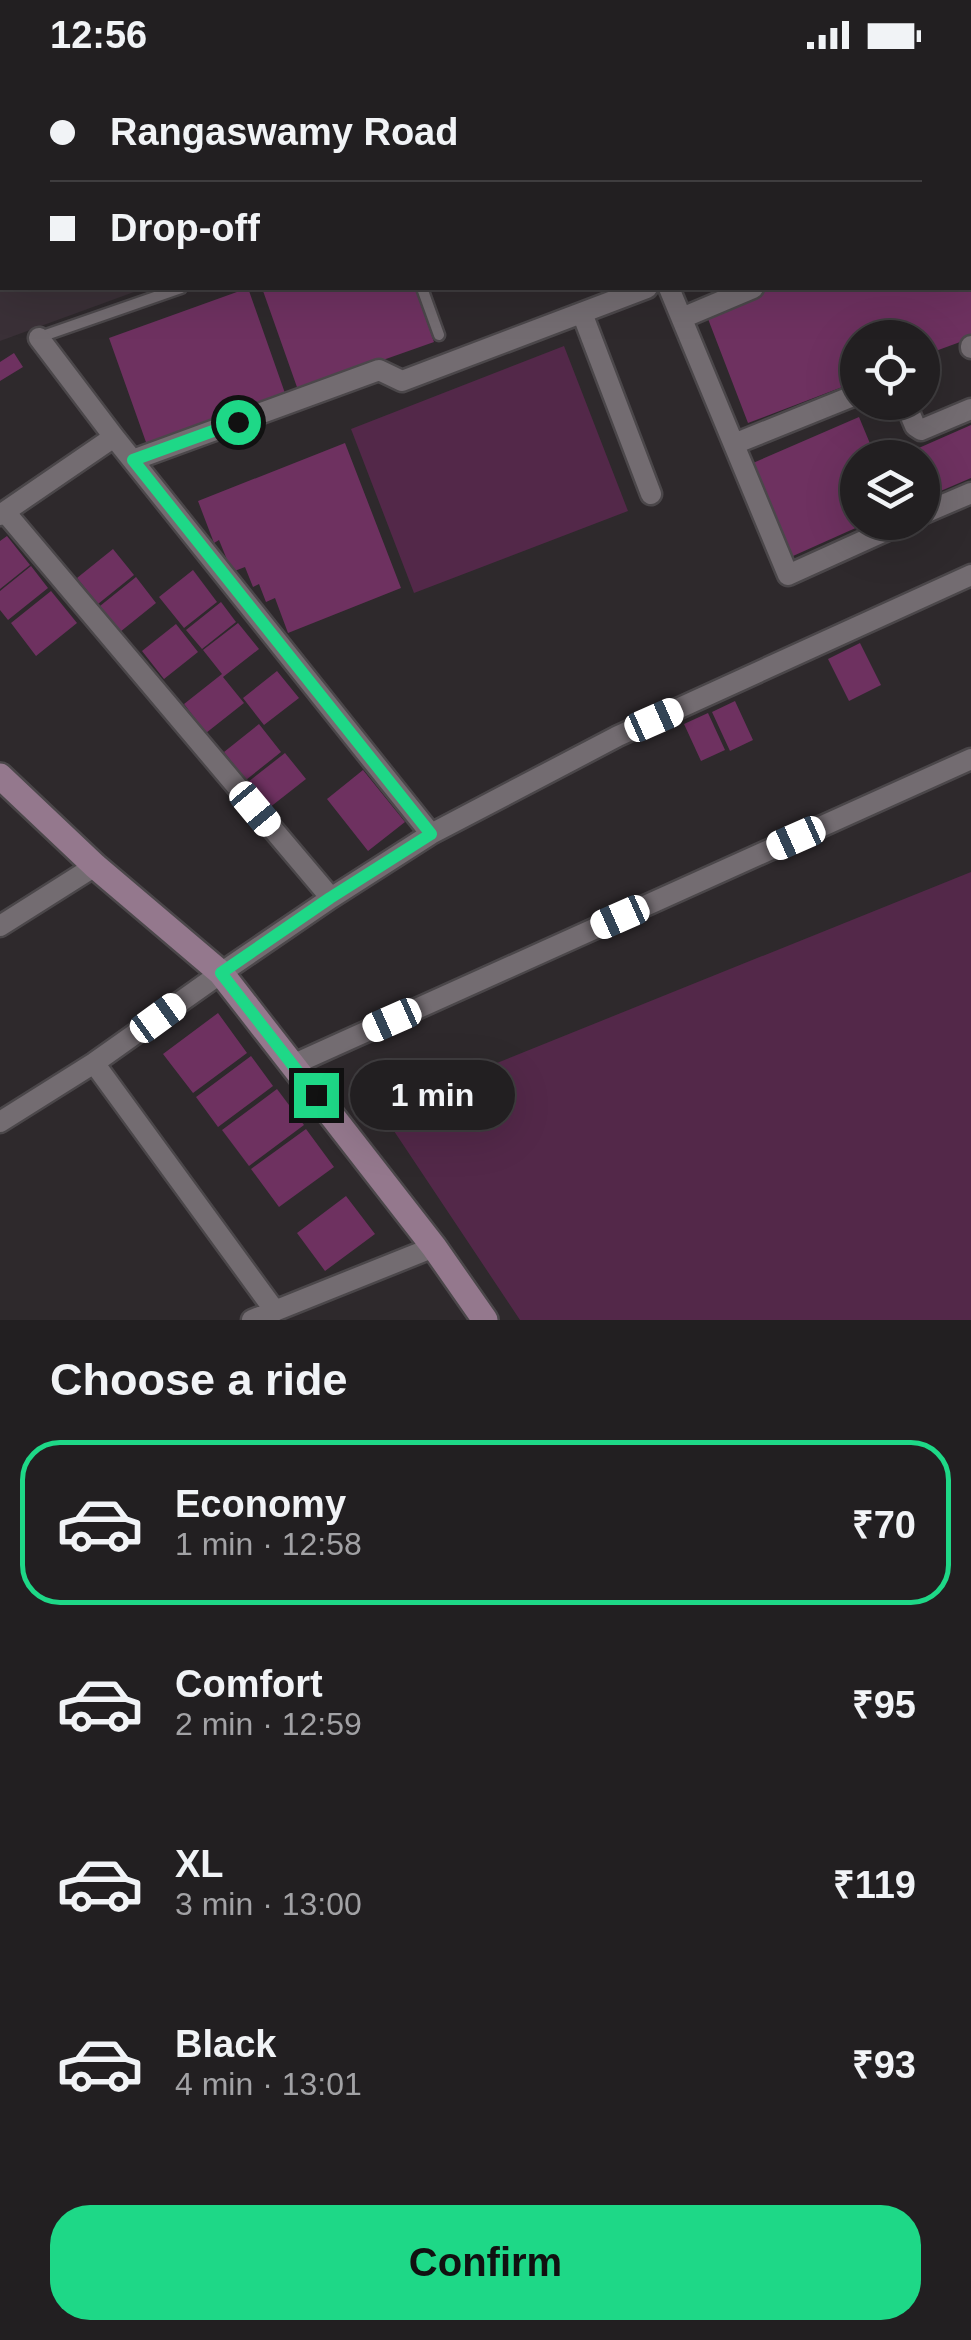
<!DOCTYPE html>
<meta charset="utf-8">
<style>
body{margin:0;font-family:Helvetica,sans-serif;background:#2a272a;color:#f1f3f6;height:100vh;display:flex;flex-direction:column;font-size:38px;white-space:nowrap}
*{box-sizing:border-box;margin:0}
p{font-size:32px;color:#a2a2a5}
.icon{flex:none;width:55px;height:55px;fill:none;stroke:currentColor;stroke-width:2;stroke-linecap:round;stroke-linejoin:round}
.map{position:relative;height:1250px;overflow:hidden}
.sheet{display:flex;flex-direction:column;background:#221f21;flex:1}
.sheet>*{flex:none}
.guide{position:absolute;left:0px;top:0px;width:972px;height:220px;box-shadow:0 10px 40px #0002,0 0 0 2px #3f3d3f;display:grid;align-content:center;height:220px;padding:0 50px;background:#221f21}
.controls{position:absolute;left:840px;top:250px;display:grid;gap:20px}
.controls a{display:grid;place-items:center;width:100px;height:100px;border-radius:50%;background:#221f21;box-shadow:0 10px 40px #0002,0 0 0 2px #3f3d3f;font-size:50px}
.end{position:absolute;width:45px;height:45px;margin:-22px;border:12px solid #1ed887;background:#111;box-shadow:0 0 0 5px #111}
.from{border-radius:50%}
.bubble{position:absolute;height:70px;border-radius:35px;background:#221f21;box-shadow:0 10px 40px #0002,0 0 0 2px #3f3d3f;font-size:32px;font-weight:700;line-height:70px;text-align:center}
.car{position:absolute;width:30px;height:60px;margin:-30px -15px;border-radius:12px;box-shadow:0 0 8px 2px #0007;background:linear-gradient(#fff 24%,#345 0 40%,#fff 0 76%,#345 0 86%,#fff 0)}
.guide b{display:flex;align-items:center;gap:35px;height:95px;font-size:38px}
.guide b+b{border-top:2px solid #3f3d3f}
.guide i{width:25px;height:25px;background:#f1f3f6}
ul{padding:0;list-style:none}
li{display:flex;align-items:center;gap:30px;height:165px;margin:0 20px 15px;padding:0 30px;border:5px solid transparent;border-radius:40px}
li div{flex:1}
li b{display:block;font-size:38px}
li em{font-style:normal;font-weight:700}
li.current{border-color:#1ed887}
li>.icon{width:90px;height:90px;stroke-width:1.5}
h2{padding:0 50px;font-size:45px;line-height:120px}
.cta{display:flex;gap:20px;margin-top:auto;padding:20px 50px}
.cta a{flex:1;height:115px;border-radius:40px;background:#1ed887;color:#111;font-size:40px;font-weight:700;line-height:115px;text-align:center}
.status{display:flex;justify-content:space-between;align-items:center;height:70px;padding:0 50px;background:#221f21;direction:ltr}
.status svg{height:28px;fill:currentColor}
.map>svg:first-child{display:block}
.built{fill:#3a3037}
.green{fill:#532849}
.building{fill:#6e3160}
.lines{fill:none;stroke-linecap:round;stroke-linejoin:round}
.lane-casing{stroke:#4b474a;stroke-width:15}
.street-casing{stroke:#4b474a;stroke-width:25}
.secondary-casing{stroke:#4b474a;stroke-width:30}
.lane{stroke:#736c71;stroke-width:10}
.street{stroke:#736c71;stroke-width:20}
.secondary{stroke:#94788d;stroke-width:25}
.route{stroke:#1ed887;stroke-width:12}
</style>
<div class="status"><b>12:56</b><svg viewBox="0 0 49 12"><path d="M0 12V9h3v3zM5 12V6h3v6zM10 12V3h3v9zM15 12V0h3v12zM26 1h20v11H26zM47 4h2v5h-2z"/></svg></div>
<div class="map">
<svg width="971" height="1250" viewBox="0 0 971 1250">
<rect width="100%" height="100%" fill="#2e292c"/>
<!-- built -->
<path class="built" d="M0,0h733l-7,2h-724v216h143l-145,53z"/>
<!-- green -->
<path class="green" d="M564,276l64,165 -214,82 -63,-164z
M971,802v448h-451l-140,-210z"/>
<!-- building -->
<path class="building" d="M248,218l38,108 -139,49 -38,-107z
M262,218h153l19,54 -136,48z
M766,218h205v50l-49,18v-18h-64v43l-110,42 -43,-112z
M14,283l9,14 -23,14v-19z
M859,347l17,41h-18v64h11l-76,34 -40,-93z
M971,355v53l-49,21v-41h-26z
M345,373l56,145 -113,45 -13,-35 -9,4 -7,-18 -6,3 -8,-20 -13,5 -13,-32 -5,3 -16,-42z
M7,466l23,29 -30,24v-48z
M113,479l21,26 -36,29 -21,-26z
M31,496l17,22 -40,32 -8,-10v-19z
M193,500l24,32 -33,26 -25,-31z
M136,507l20,26 -36,29 -20,-26z
M51,521l26,32 -41,33 -25,-33z
M221,532l15,20 -34,27 -16,-19z
M238,553l21,26 -36,28 21,26 -38,30 -22,-29 38,-30 -19,-24z
M176,554l22,28 -34,27 -22,-28z
M860,573l21,42 -32,16 -21,-42z
M277,601l22,27 -35,27 -21,-27z
M735,631l18,39 -23,11 -18,-39z
M708,643l17,37 -24,11 -17,-37z
M259,654l22,28 -35,28 -22,-28z
M285,683l21,26 -37,29 -21,-26z
M363,700l42,52 -37,29 -41,-52z
M218,943l29,40 -54,40 -30,-39z
M251,986l22,30 -55,41 -22,-30z
M277,1019l27,36 -55,41 -27,-36z
M306,1059l28,38 -55,40 -28,-38z
M346,1126l29,38 -50,37 -28,-38z"/>
<g class="lines">
<!-- lane casing -->
<g class="lane-casing">
<path id="lane" d="M425,0l1,2
M347,2l7,-2
M422,218l17,47
M40,267l141,-49"/>
</g>
<!-- street casing -->
<g class="street-casing">
<path id="street" d="M794,0l1,2
M970,94l1,-1
M970,124h1
M669,218l119,287 117,-53
M582,243l69,181
M682,248l71,-30
M39,268l75,99 317,397
M971,276v2
M905,332l10,24 6,4 50,-21
M734,374l124,-50
M133,390l246,-90 23,11 245,-93
M5,442l326,386
M922,444l49,-21
M0,445l114,-78
M0,856l95,-60
M94,993l181,248
M292,995l679,-306
M0,1052l94,-59 127,-90 110,-75 100,-64 187,-98 353,-161
M252,1250l182,-73"/>
</g>
<!-- secondary casing -->
<g class="secondary-casing">
<path id="secondary" d="M133,2l5,-2
M218,2l6,-2
M0,143l2,-4
M0,190l2,-3
M0,706l95,90 126,107 213,274 51,73"/>
</g>
<!-- lane -->
<use href="#lane" class="lane"/>
<!-- street -->
<use href="#street" class="street"/>
<!-- secondary -->
<use href="#secondary" class="secondary"/>
</g>
<g class="lines">
<!-- route -->
<path class="route" d="M238,352l-105,38 298,374 -101,64 -109,75 95,122"/>
</g>
</svg>
<div class="controls">
<a><svg class="icon" aria-label="locate" viewBox="0 0 24 24"><circle cx="12" cy="12" r="6"/><path d="M12 2v4M12 18v4M2 12h4M18 12h4"/></svg></a>
<a><svg class="icon" aria-label="layers" viewBox="0 0 24 24"><path d="M12 4l9 5-9 5-9-5zM3 14l9 5 9-5"/></svg></a>
</div>
<i class="end from" style="left:238px;top:352px"></i>
<i class="end" style="left:316px;top:1025px"></i>
<div class="bubble" style="left:350px;top:990px;width:165px">1 min</div>
<i class="car" style="left:654px;top:650px;rotate:66deg"></i>
<i class="car" style="left:255px;top:739px;rotate:140deg"></i>
<i class="car" style="left:796px;top:768px;rotate:246deg"></i>
<i class="car" style="left:620px;top:847px;rotate:246deg"></i>
<i class="car" style="left:158px;top:948px;rotate:54deg"></i>
<i class="car" style="left:392px;top:950px;rotate:246deg"></i>
<div class="guide">
<b><i class="from"></i>Rangaswamy Road</b>
<b><i></i>Drop-off</b>
</div>
</div>
<section class="sheet">
<h2>Choose a ride</h2>
<ul>
<li class="current"><svg class="icon" aria-label="car" viewBox="0 0 24 24"><path d="M5 17H2v-5l4-1 3-4h7l3 4 3 1v5h-3M9 17h6M6 11h13"/><circle cx="7" cy="17" r="2"/><circle cx="17" cy="17" r="2"/></svg><div><b>Economy</b><p>1 min · 12:58</p></div><em>₹70</em></li>
<li><svg class="icon" aria-label="car" viewBox="0 0 24 24"><path d="M5 17H2v-5l4-1 3-4h7l3 4 3 1v5h-3M9 17h6M6 11h13"/><circle cx="7" cy="17" r="2"/><circle cx="17" cy="17" r="2"/></svg><div><b>Comfort</b><p>2 min · 12:59</p></div><em>₹95</em></li>
<li><svg class="icon" aria-label="car" viewBox="0 0 24 24"><path d="M5 17H2v-5l4-1 3-4h7l3 4 3 1v5h-3M9 17h6M6 11h13"/><circle cx="7" cy="17" r="2"/><circle cx="17" cy="17" r="2"/></svg><div><b>XL</b><p>3 min · 13:00</p></div><em>₹119</em></li>
<li><svg class="icon" aria-label="car" viewBox="0 0 24 24"><path d="M5 17H2v-5l4-1 3-4h7l3 4 3 1v5h-3M9 17h6M6 11h13"/><circle cx="7" cy="17" r="2"/><circle cx="17" cy="17" r="2"/></svg><div><b>Black</b><p>4 min · 13:01</p></div><em>₹93</em></li>
</ul>
<div class="cta"><a>Confirm</a></div>
</section>
